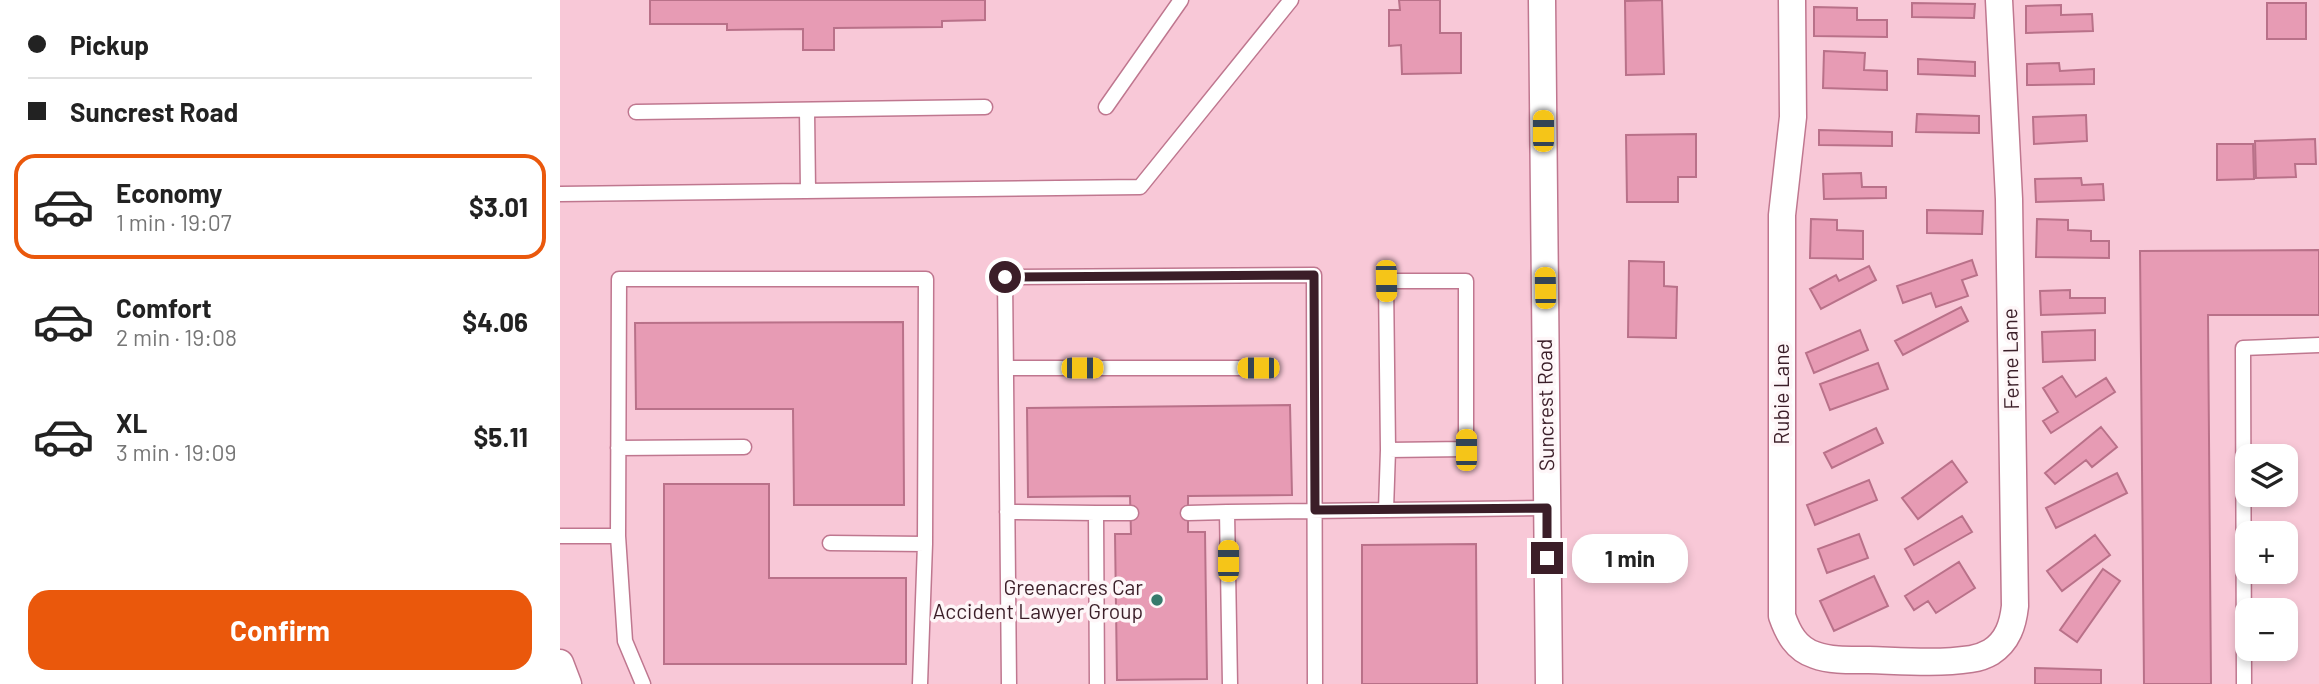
<!DOCTYPE html>
<meta charset="utf-8">
<style>
body{margin:0;font-family:Barlow,sans-serif;background:#f2f2f2;color:#222;height:100vh;display:flex;flex-direction:column;font-size:26px;white-space:nowrap}
*{box-sizing:border-box;margin:0}
p{font-size:23px;color:#767676}
.icon{flex:none;width:38px;height:38px;fill:none;stroke:currentColor;stroke-width:2;stroke-linecap:round;stroke-linejoin:round}
.map{position:relative;flex:1;overflow:hidden}
.side{display:flex;flex-direction:column;background:#fff;width:560px}
.side>*{flex:none}
.banner{display:grid;align-content:center;height:154px;padding:0 28px;background:#fff}
.tools{position:absolute;left:1675px;top:444px;display:grid;gap:14px}
.tools a{display:grid;place-items:center;width:63px;height:63px;border-radius:14px;background:#fff;box-shadow:0 4px 10px #0003;font-size:35px}
.end{position:absolute;width:32px;height:32px;margin:-16px;border:9px solid #3b1e28;background:#fff;box-shadow:0 0 0 4px #fff}
.from{border-radius:50%}
.bubble{position:absolute;height:49px;border-radius:21px;background:#fff;box-shadow:0 4px 10px #0003;font-size:23px;font-weight:700;line-height:49px;text-align:center}
.car{position:absolute;width:21px;height:42px;margin:-21px -10px;border-radius:9px;box-shadow:0 0 5px 2px #0007;background:linear-gradient(#f5c518 24%,#345 0 40%,#f5c518 0 76%,#345 0 86%,#f5c518 0)}
.banner b{display:flex;align-items:center;gap:24px;height:66px;font-size:26px}
.banner b+b{border-top:2px solid #e0e0e0}
.banner i{width:18px;height:18px;background:#222}
ul{padding:0;list-style:none}
li{display:flex;align-items:center;gap:21px;height:105px;margin:0 14px 10px;padding:0 14px;border:4px solid transparent;border-radius:21px}
li div{flex:1}
li b{display:block;font-size:26px}
li em{font-style:normal;font-weight:700}
li.selected{border-color:#ea580c}
li>.icon{width:63px;height:63px;stroke-width:1.5}
.primary-button{display:flex;gap:14px;margin-top:auto;padding:14px 28px}
.primary-button a{flex:1;height:80px;border-radius:21px;background:#ea580c;color:#fff;font-size:28px;font-weight:700;line-height:80px;text-align:center}
main{display:flex;flex:1;min-height:0}
.map>svg:first-child{display:block}
.building{fill:#e79bb4;stroke:#b97189;stroke-width:2}
.lines{fill:none;stroke-linecap:round;stroke-linejoin:round}
.service-casing{stroke:#bf778f;stroke-width:17}
.minor-casing{stroke:#bf778f;stroke-width:29}
.service{stroke:#fff;stroke-width:14}
.minor{stroke:#fff;stroke-width:26}
.route{stroke:#3b1e28;stroke-width:9}
.poi-dot{fill:#377a6c;stroke:#fef6f8;stroke-width:2.5}
.labels{text-anchor:middle;stroke-width:7;stroke-linejoin:round;paint-order:stroke}
.street-label{font-size:21px;fill:#3b1e28;stroke:#fef6f8}
.poi-label{font-size:21px;fill:#3b1e28;stroke:#fef6f8;text-anchor:end}
</style>
<main>
<section class="side">
<div class="banner">
<b><i class="from"></i>Pickup</b>
<b><i></i>Suncrest Road</b>
</div>
<ul>
<li class="selected"><svg class="icon" aria-label="car" viewBox="0 0 24 24"><path d="M5 17H2v-5l4-1 3-4h7l3 4 3 1v5h-3M9 17h6M6 11h13"/><circle cx="7" cy="17" r="2"/><circle cx="17" cy="17" r="2"/></svg><div><b>Economy</b><p>1 min · 19:07</p></div><em>$3.01</em></li>
<li><svg class="icon" aria-label="car" viewBox="0 0 24 24"><path d="M5 17H2v-5l4-1 3-4h7l3 4 3 1v5h-3M9 17h6M6 11h13"/><circle cx="7" cy="17" r="2"/><circle cx="17" cy="17" r="2"/></svg><div><b>Comfort</b><p>2 min · 19:08</p></div><em>$4.06</em></li>
<li><svg class="icon" aria-label="car" viewBox="0 0 24 24"><path d="M5 17H2v-5l4-1 3-4h7l3 4 3 1v5h-3M9 17h6M6 11h13"/><circle cx="7" cy="17" r="2"/><circle cx="17" cy="17" r="2"/></svg><div><b>XL</b><p>3 min · 19:09</p></div><em>$5.11</em></li>
</ul>
<div class="primary-button"><a>Confirm</a></div>
</section>
<div class="map">
<svg width="1759" height="684" viewBox="0 0 1759 684">
<rect width="100%" height="100%" fill="#f8c8d7"/>
<!-- building -->
<path class="building" d="M90,0h335v20l-43,1v6l-108,1v22h-31v-21l-76,1v-6h-77z
M839,0h41v33h21v40l-59,1 -1,-29 -12,1v-36h11z
M1102,0l2,74 -38,1 -1,-74z
M1352,3l63,1 -1,14 -62,-1z
M1707,3h39v36h-39z
M1501,5v10l31,-1 1,17 -67,2v-27z
M1254,7l43,1v12h30v17l-73,-1z
M1264,51l41,2 -1,17 23,1v19l-64,-2z
M1358,59l57,3v14l-57,-2z
M1499,63l1,8 34,-2v15l-67,1v-21z
M1357,114l62,2v17l-63,-1z
M1526,115l1,26 -53,3 -1,-27z
M1259,130l73,2v14l-73,-1z
M1136,134v43h-18v25h-51l-1,-67z
M1755,139l1,25h-21l1,13 -40,1 -1,-37z
M1657,144h36l1,35 -37,1z
M1301,173l1,14h24v11l-62,1 -1,-25z
M1521,178l1,7 21,-1 1,16 -68,2 -1,-23z
M1367,210l56,1 -1,23 -55,-1z
M1251,219l26,1v10l26,1v28l-53,-1z
M1477,219l31,1v10l23,1v10h18v17l-73,-1z
M1759,250v65h-111l3,369h-67l-4,-433z
M1412,260l5,15 -15,5 6,16 -32,11 -5,-14 -28,10 -6,-17z
M1069,261l35,1v24l13,1 -1,51 -48,-1z
M1309,266l7,14 -55,29 -11,-20 26,-14 3,6z
M1510,290v8h35v15l-64,2 -1,-24z
M1401,307l7,14 -65,34 -8,-14z
M343,322l1,183h-110l-1,-96h-157l-1,-86z
M1300,330l8,20 -54,23 -8,-20z
M1535,330v30l-52,2 -1,-30z
M1318,363l10,26 -58,21 -10,-26z
M1502,376l14,21 30,-19 9,14 -64,41 -8,-12 15,-9 -15,-24z
M730,405l2,90 -104,1v36h17l2,147 -90,1 -2,-146h16l-1,-38 -102,1 -1,-89z
M1541,427l16,20 -25,20 -6,-7 -31,24 -10,-11z
M1316,428l7,15 -51,25 -8,-15z
M1392,461l15,21 -49,37 -16,-21z
M1557,473l10,20 -71,35 -10,-20z
M1309,480l8,20 -62,25 -8,-20z
M104,484h105v94h137v86h-242z
M1402,516l10,16 -58,33 -9,-16z
M1299,534l9,24 -41,15 -9,-24z
M1535,535l15,20 -48,36 -15,-20z
M916,544l1,140h-115v-139z
M1399,562l16,26 -39,25 -8,-12 -14,9 -9,-14z
M1543,569l17,12 -43,61 -17,-12z
M1314,576l14,30 -54,25 -14,-30z
M1475,668l66,2v14h-66z"/>
<g class="lines">
<!-- service casing -->
<g class="service-casing">
<path id="service" d="M546,107l75,-107
M247,111l1,80
M76,112l349,-5
M0,194l580,-7 151,-187
M446,368h252
M58,448l126,-1
M826,510l2,-60 78,-1v-168h-80l2,169
M447,512l89,1 1,171
M536,513h35
M628,513l39,-1
M0,536h58l1,-257h307l-1,265 -95,-1
M58,536l7,105 18,43
M360,684l5,-140
M449,684l-4,-407 309,-2 1,409
M670,684l-3,-172 320,-4
M1684,684l-1,-336 76,-3"/>
</g>
<!-- minor casing -->
<g class="minor-casing">
<path id="minor" d="M982,0l7,684
M1232,0l1,117 -11,98v401c6,17 14,33 33,39 16,6 36,5 54,5 33,1 68,4 102,-1 6,-1 15,-4 20,-7 17,-11 22,-28 24,-46l-6,-407 -10,-199
M0,663l8,21"/>
</g>
<!-- service -->
<use href="#service" class="service"/>
<!-- minor -->
<use href="#minor" class="minor"/>
</g>
<g class="lines">
<!-- route -->
<path class="route" d="M445,277l309,-2 1,235 232,-2v50"/>
</g>
<!-- markers -->
<circle class="poi-dot" cx="597" cy="600" r="7"/>
<g class="labels">
<!-- street labels -->
<g class="street-label">
<text transform="translate(1451 359) rotate(-91)" y="7">Ferne Lane</text>
<text transform="translate(1222 394) rotate(-90)" y="7">Rubie Lane</text>
<text transform="translate(986 405) rotate(-91)" y="7">Suncrest Road</text>
</g>
<!-- poi labels -->
<g class="poi-label">
<text x="583" y="595">Greenacres Car<tspan x="583" dy="24">Accident Lawyer Group</tspan></text>
</g>
</g>
</svg>
<div class="tools">
<a><svg class="icon" aria-label="layers" viewBox="0 0 24 24"><path d="M12 4l9 5-9 5-9-5zM3 14l9 5 9-5"/></svg></a>
<a>+</a>
<a>−</a>
</div>
<i class="end from" style="left:445px;top:277px"></i>
<i class="end" style="left:987px;top:558px"></i>
<div class="bubble" style="left:1012px;top:534px;width:116px">1 min</div>
<i class="car" style="left:983px;top:131px;rotate:0deg"></i>
<i class="car" style="left:826px;top:281px;rotate:179deg"></i>
<i class="car" style="left:985px;top:288px;rotate:359deg"></i>
<i class="car" style="left:522px;top:368px;rotate:90deg"></i>
<i class="car" style="left:698px;top:368px;rotate:270deg"></i>
<i class="car" style="left:906px;top:450px;rotate:0deg"></i>
<i class="car" style="left:668px;top:561px;rotate:0deg"></i>
</div>
</main>
